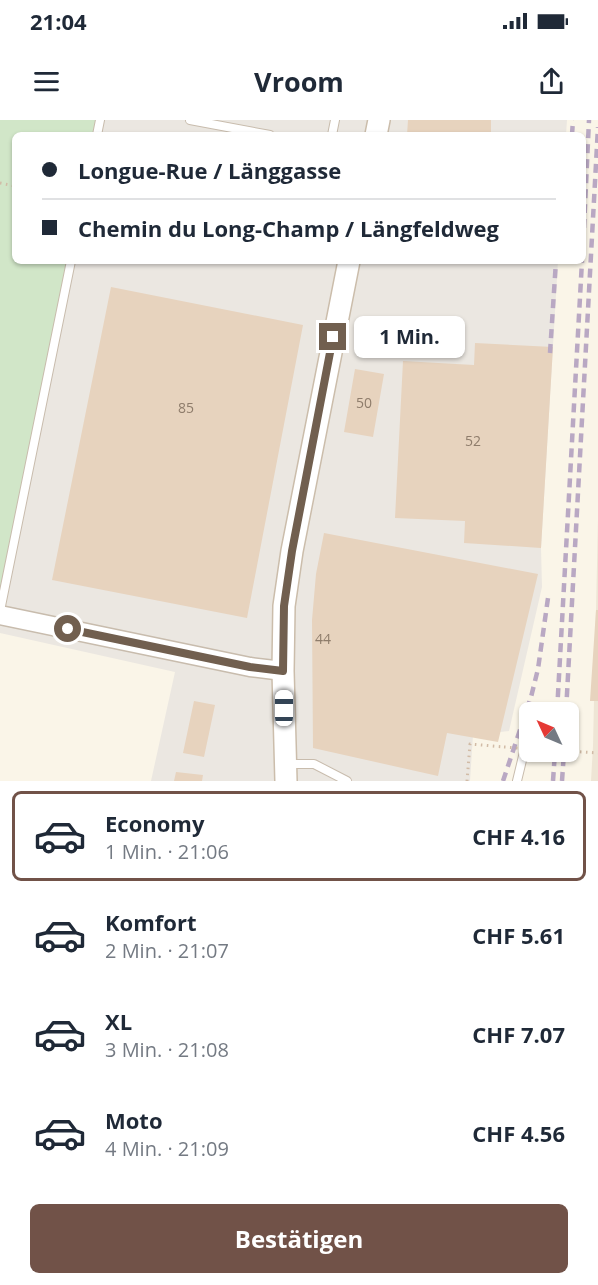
<!DOCTYPE html>
<html lang="de">
<meta charset="utf-8">
<style>
body{margin:0;font-family:"Open Sans",sans-serif;background:#f2f2f3;color:#1f2937;height:100vh;display:flex;flex-direction:column;font-size:22px;white-space:nowrap}
*{box-sizing:border-box;margin:0}
p{font-size:20px;color:#747a83}
.icon{flex:none;width:33px;height:33px;fill:none;stroke:currentColor;stroke-width:2;stroke-linecap:round;stroke-linejoin:round}
.map{position:relative;height:661px;overflow:hidden}
.details{display:flex;flex-direction:column;background:#fff;flex:1}
.details>*{flex:none}
.guide{position:absolute;left:12px;top:12px;width:574px;height:132px;border-radius:9px;box-shadow:0 2px 4px #0004;display:grid;align-content:center;height:132px;padding:0 30px;background:#fff}
.needle{width:39px;rotate:314deg}
.tools{position:absolute;left:519px;top:582px;display:grid;gap:12px}
.tools a{display:grid;place-items:center;width:60px;height:60px;border-radius:9px;background:#fff;box-shadow:0 2px 4px #0004;font-size:30px}
.end{position:absolute;width:27px;height:27px;margin:-14px;border:8px solid #715f4f;background:#fff;box-shadow:0 0 0 3px #fff}
.from{border-radius:50%}
.bubble{position:absolute;height:42px;border-radius:9px;background:#fff;box-shadow:0 2px 4px #0004;font-size:20px;font-weight:700;line-height:42px;text-align:center}
.car{position:absolute;width:18px;height:36px;margin:-18px -9px;border-radius:8px;box-shadow:0 0 4px 2px #0007;background:linear-gradient(#fff 24%,#345 0 40%,#fff 0 76%,#345 0 86%,#fff 0)}
.guide b{display:flex;align-items:center;gap:21px;height:57px;font-size:22px}
.guide b+b{border-top:2px solid #e0e1e3}
.guide i{width:15px;height:15px;background:#1f2937}
ul{padding:10px 0 0;list-style:none}
li{display:flex;align-items:center;gap:18px;height:90px;margin:0 12px 9px;padding:0 18px;border:3px solid transparent;border-radius:9px}
li div{flex:1}
li b{display:block;font-size:22px}
li em{font-style:normal;font-weight:700}
li.selected{border-color:#715248}
li>.icon{width:54px;height:54px;stroke-width:1.5}
.cta{display:flex;gap:12px;margin-top:auto;padding:12px 30px}
.cta a{flex:1;height:69px;border-radius:9px;background:#715248;color:#fff;font-size:24px;font-weight:700;line-height:69px;text-align:center}
.status{display:flex;justify-content:space-between;align-items:center;height:42px;padding:0 30px;background:#fff;direction:ltr}
.status svg{height:16px;fill:currentColor}
header{display:flex;justify-content:space-between;align-items:center;height:78px;padding:0 30px;background:#fff;font-size:27px;font-weight:700}
.map>svg:first-child{display:block}
.residential{fill:#eee5d5}
.industrial{fill:#ebe7e1}
.green{fill:#d1e6c8}
.building{fill:#e7d3be}
.lines{fill:none;stroke-linecap:round;stroke-linejoin:round}
.service-casing{stroke:#c8bcad;stroke-width:10}
.tertiary-casing{stroke:#c8bcad;stroke-width:21}
.secondary-casing{stroke:#cbbdab;stroke-width:24}
.path{stroke:#d1bba6;stroke-width:3;stroke-dasharray:1.5 4.5;stroke-linecap:butt}
.service{stroke:#fff;stroke-width:8}
.tertiary{stroke:#fff;stroke-width:18}
.secondary{stroke:#fff;stroke-width:21}
.rail{stroke:#b9a8c3;stroke-width:4.5;stroke-dasharray:9 6;stroke-linecap:butt}
.path-bridge{stroke:#d1bba6;stroke-width:3;stroke-dasharray:1.5 4.5;stroke-linecap:butt}
.route{stroke:#715f4f;stroke-width:8}
.labels{text-anchor:middle;stroke-width:4.5;stroke-linejoin:round;paint-order:stroke}
.number-label{font-size:14px;fill:#8e7c6b}
</style>
<div class="status"><b>21:04</b><svg viewBox="0 0 49 12"><path d="M0 12V9h3v3zM5 12V6h3v6zM10 12V3h3v9zM15 12V0h3v12zM26 1h20v11H26zM47 4h2v5h-2z"/></svg></div>
<header><svg class="icon" aria-label="menu" viewBox="0 0 24 24"><path d="M4 6h16M4 12h16M4 18h16"/></svg>Vroom<svg class="icon" aria-label="share" viewBox="0 0 24 24"><path d="M12 15V3M7 8l5-5 5 5M5 13v7h14v-7"/></svg></header>
<div class="map">
<svg width="598" height="661" viewBox="0 0 598 661">
<rect width="100%" height="100%" fill="#faf5e8"/>
<!-- residential -->
<path class="residential" d="M598,399v262h-7l2,-35z"/>
<!-- industrial -->
<path class="industrial" d="M100,0h467l-1,15h-469z
M71,141h487l-17,287 1,39 -33,144 -36,4 -3,46h-319l24,-109 -175,-39v-22z"/>
<!-- green -->
<path class="green" d="M0,0h100l-3,15h-82v126h56l-71,350z"/>
<!-- building -->
<path class="building" d="M408,0h83v15h-84z
M111,167l192,38 -56,293 -195,-38z
M475,223l78,4 -12,201 -77,-5 1,-22 -70,-3 8,-157 71,4z
M355,249l29,5 -11,63 -29,-5z
M324,413l214,41 -40,168 -51,-9 -9,43 -125,-28 -1,-128 4,-46z
M596,490h2v91h-8z
M194,581l21,4 -11,52 -21,-4z
M176,652l27,3 -1,6h-28z"/>
<g class="lines">
<!-- service casing -->
<g class="service-casing">
<path id="service" d="M190,0l80,15
M97,15l3,-15
M332,15l3,-15
M0,491l71,-350
M287,644h27l33,17
M517,661l7,-29"/>
</g>
<!-- tertiary casing -->
<g class="tertiary-casing">
<path id="tertiary" d="M0,495l250,52 33,4"/>
</g>
<!-- secondary casing -->
<g class="secondary-casing">
<path id="secondary" d="M376,15l3,-15
M286,661l-3,-110 1,-65 8,-55 57,-290"/>
</g>
<!-- path -->
<path class="path" d="M0,63l15,3
M568,631l30,2
M467,661l3,-37 34,3"/>
<!-- service -->
<use href="#service" class="service"/>
<!-- tertiary -->
<use href="#tertiary" class="tertiary"/>
<!-- secondary -->
<use href="#secondary" class="secondary"/>
<!-- rail -->
<path class="rail" d="M572,15l1,-15
M584,108l5,-108
M550,233l6,-92
M557,592l25,-451
M566,592l32,-585
M503,661l28,-84 7,-28 10,-71
M553,661l2,-29
M562,661l2,-29"/>
<!-- path-bridge -->
<path class="path-bridge" d="M504,627l26,2"/>
</g>
<g class="lines">
<!-- route -->
<path class="route" d="M68,509l182,38 33,4 1,-65 8,-55 41,-214"/>
</g>
<g class="labels">
<!-- number labels -->
<g class="number-label">
<text x="364" y="288">50</text>
<text x="186" y="293">85</text>
<text x="473" y="326">52</text>
<text x="323" y="524">44</text>
</g>
</g>
</svg>
<div class="tools">
<a><svg class="needle" viewBox="-14 -14 28 28"><path d="M0-13l5 13h-10z" fill="#e53935"/><path d="M0 13l5-13h-10z" fill="#747a83"/></svg></a>
</div>
<i class="end from" style="left:68px;top:509px"></i>
<i class="end" style="left:333px;top:217px"></i>
<div class="bubble" style="left:354px;top:196px;width:111px">1 Min.</div>
<i class="car" style="left:284px;top:588px;rotate:0deg"></i>
<div class="guide">
<b><i class="from"></i>Longue-Rue / Länggasse</b>
<b><i></i>Chemin du Long-Champ / Längfeldweg</b>
</div>
</div>
<section class="details">
<ul>
<li class="selected"><svg class="icon" aria-label="car" viewBox="0 0 24 24"><path d="M5 17H2v-5l4-1 3-4h7l3 4 3 1v5h-3M9 17h6M6 11h13"/><circle cx="7" cy="17" r="2"/><circle cx="17" cy="17" r="2"/></svg><div><b>Economy</b><p>1 Min. · 21:06</p></div><em>CHF 4.16</em></li>
<li><svg class="icon" aria-label="car" viewBox="0 0 24 24"><path d="M5 17H2v-5l4-1 3-4h7l3 4 3 1v5h-3M9 17h6M6 11h13"/><circle cx="7" cy="17" r="2"/><circle cx="17" cy="17" r="2"/></svg><div><b>Komfort</b><p>2 Min. · 21:07</p></div><em>CHF 5.61</em></li>
<li><svg class="icon" aria-label="car" viewBox="0 0 24 24"><path d="M5 17H2v-5l4-1 3-4h7l3 4 3 1v5h-3M9 17h6M6 11h13"/><circle cx="7" cy="17" r="2"/><circle cx="17" cy="17" r="2"/></svg><div><b>XL</b><p>3 Min. · 21:08</p></div><em>CHF 7.07</em></li>
<li><svg class="icon" aria-label="car" viewBox="0 0 24 24"><path d="M5 17H2v-5l4-1 3-4h7l3 4 3 1v5h-3M9 17h6M6 11h13"/><circle cx="7" cy="17" r="2"/><circle cx="17" cy="17" r="2"/></svg><div><b>Moto</b><p>4 Min. · 21:09</p></div><em>CHF 4.56</em></li>
</ul>
<div class="cta"><a>Bestätigen</a></div>
</section>
